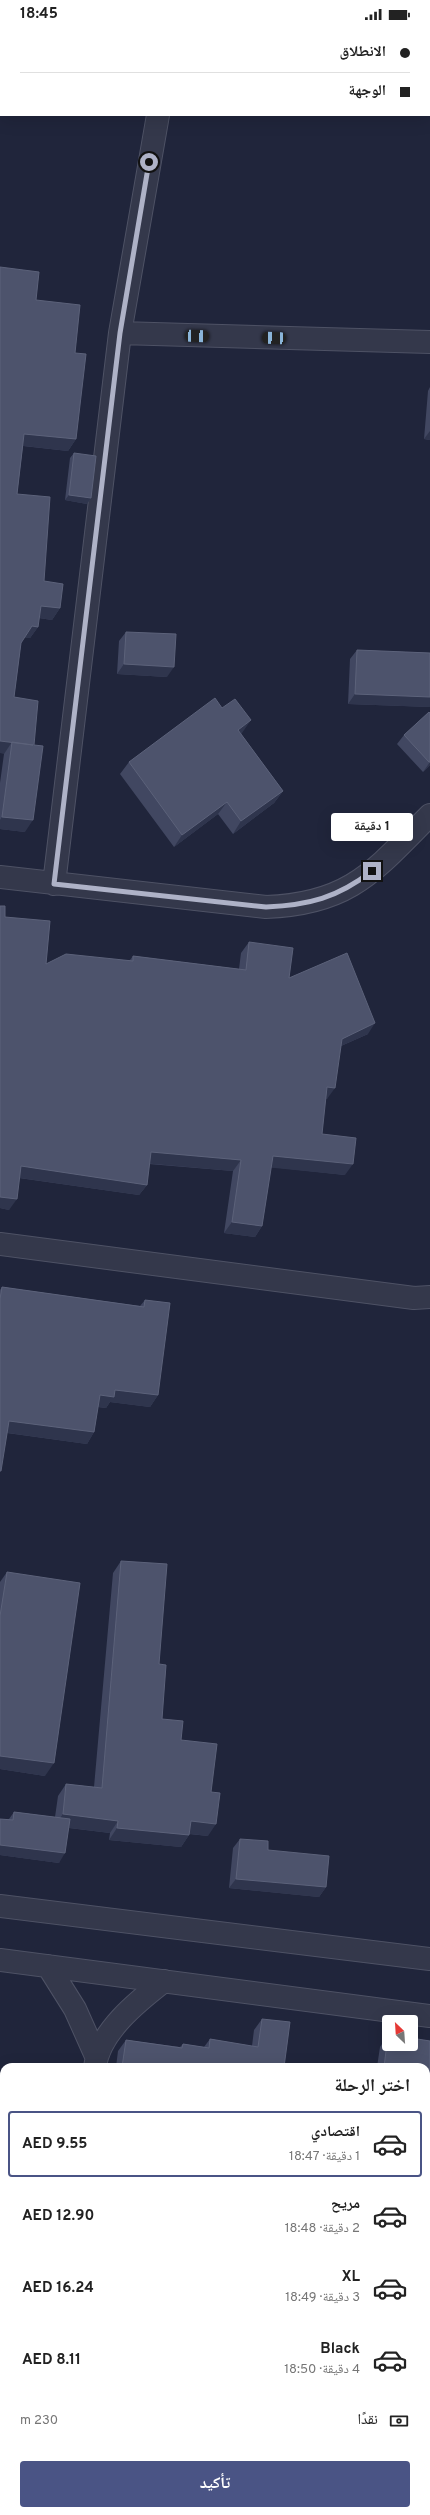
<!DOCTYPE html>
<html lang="ar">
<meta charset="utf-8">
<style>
body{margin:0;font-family:Overpass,"Noto Naskh Arabic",sans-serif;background:#f6f6f6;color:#222;direction:rtl;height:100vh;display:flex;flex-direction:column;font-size:15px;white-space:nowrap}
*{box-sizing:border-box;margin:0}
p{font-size:13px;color:#767676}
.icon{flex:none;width:22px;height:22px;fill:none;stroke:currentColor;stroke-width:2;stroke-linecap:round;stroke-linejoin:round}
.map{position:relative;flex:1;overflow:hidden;direction:ltr}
.drawer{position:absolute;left:0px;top:2035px;width:430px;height:452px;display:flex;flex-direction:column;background:#fff;border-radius:12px 12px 0 0;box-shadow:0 4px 16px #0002;direction:rtl}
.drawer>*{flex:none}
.guide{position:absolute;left:0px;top:0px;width:430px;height:88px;box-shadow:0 4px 16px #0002;direction:rtl;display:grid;align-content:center;height:88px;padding:0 20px;background:#fff}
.needle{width:26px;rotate:335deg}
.tools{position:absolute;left:382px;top:1987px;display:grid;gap:8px}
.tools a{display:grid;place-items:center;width:36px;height:36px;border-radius:4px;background:#fff;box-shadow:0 4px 16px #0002;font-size:20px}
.end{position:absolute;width:18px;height:18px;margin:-9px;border:5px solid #aeb2c7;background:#111;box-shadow:0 0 0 2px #111}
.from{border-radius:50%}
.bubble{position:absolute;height:28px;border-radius:4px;background:#fff;box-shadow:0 4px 16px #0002;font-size:13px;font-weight:700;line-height:28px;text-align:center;direction:rtl}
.car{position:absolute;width:12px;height:24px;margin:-12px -6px;border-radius:5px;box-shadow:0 0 3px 1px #0007;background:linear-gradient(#222 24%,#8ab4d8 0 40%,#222 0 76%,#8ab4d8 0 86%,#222 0)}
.guide b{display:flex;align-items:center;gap:14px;height:38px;font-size:15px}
.guide b+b{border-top:1px solid #e0e0e0}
.guide i{width:10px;height:10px;background:#222}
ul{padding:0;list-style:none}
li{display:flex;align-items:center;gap:12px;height:66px;margin:0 8px 6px;padding:0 12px;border:2px solid transparent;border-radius:4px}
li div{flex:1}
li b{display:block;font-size:15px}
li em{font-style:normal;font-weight:700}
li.current{border-color:#4a5485}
li>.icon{width:36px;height:36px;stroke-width:1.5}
h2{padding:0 20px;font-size:18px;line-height:48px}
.pay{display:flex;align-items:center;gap:10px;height:44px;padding:0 20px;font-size:15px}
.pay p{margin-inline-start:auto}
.button{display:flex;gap:8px;margin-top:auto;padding:8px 20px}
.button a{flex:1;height:46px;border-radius:4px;background:#4a5485;color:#fff;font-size:16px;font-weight:700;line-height:46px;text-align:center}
.status{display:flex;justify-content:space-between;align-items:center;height:28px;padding:0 20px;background:#fff;direction:ltr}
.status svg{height:11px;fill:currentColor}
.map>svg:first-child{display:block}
.green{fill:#22333c}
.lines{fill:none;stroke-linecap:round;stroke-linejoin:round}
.minor-casing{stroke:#4e5265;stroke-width:24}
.minor{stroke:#34384b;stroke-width:22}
.wall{fill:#414761}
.shaded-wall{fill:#2f354d}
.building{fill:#4d536c;stroke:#5c627a}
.route{stroke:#aeb2c7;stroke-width:5}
</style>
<div class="status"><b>18:45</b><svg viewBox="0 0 49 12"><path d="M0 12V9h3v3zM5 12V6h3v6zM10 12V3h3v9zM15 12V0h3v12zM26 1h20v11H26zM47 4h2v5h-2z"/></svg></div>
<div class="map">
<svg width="430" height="2487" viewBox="0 0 430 2487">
<rect width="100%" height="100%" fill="#20253b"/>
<!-- green -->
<path class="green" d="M0,2063h4v204l-4,-1z"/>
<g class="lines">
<!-- minor casing -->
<g class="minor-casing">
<path id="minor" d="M184,1l1,-1
M120,305l310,9
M0,849l266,30c84,-3 108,-36 164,-92
M54,856l66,-551 38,-218
M0,1216l414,54 16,-1
M0,1878l430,53
M0,1932l430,56
M48,1938l27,43 21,47
M95,2039c4,-35 43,-66 69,-86
M426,2348l4,1
M39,2487l1,-4"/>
</g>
<!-- minor -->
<use href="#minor" class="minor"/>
</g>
<!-- wall -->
<path class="wall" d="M0,239l36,33 39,53 1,86 -8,12 -45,-5 -6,48 27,87 16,27 -8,12 -13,-2 -1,9 -8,11h-6l-3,5 -7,54 20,48 -9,87 -25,-3v-46l4,-29z
M430,359v53l-6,-1 4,-48z
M74,425l17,45 -4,6 -22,-4 5,-42z
M126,604l41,45 -50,-3 2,-33z
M357,622l73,3v54l-82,-3 2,-45z
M430,685v52l-7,7 -26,-28 7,-9z
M242,705l-1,1 42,57 -9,12 -41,31 -15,-20 -44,33 -54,-73 9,-12z
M0,878l5,11 41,47 84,-4 3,-4 106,13 2,-16 8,-11 40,36 79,56 -27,12 -14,53h-2l-3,35 23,41 -74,-8 -9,59 -7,11 -31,-4 9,-62 -84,-7 -2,21 -8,10 -120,-17 -10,32 -9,-2z
M2,1259l138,19 5,-6 13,95 -8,12 -40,-5 -4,6 -8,-1 -4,25 -7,12 -80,-11 -7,39v-182z
M121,1533l38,103 3,55 19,21 30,52 -3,44 -19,-2v1l-8,12 -72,-7 1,-7 -41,-5 -10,35 -59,-8v-36h9l5,-7 41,5 3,-21 8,-12 28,3 19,-214z
M7,1544l38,204 -45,-7v-187z
M240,1811l28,11 58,37 -7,10 -90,-9 4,-40z
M262,1991l22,48h-168l2,-16 8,-11 54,7 3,-3 21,3 6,-8 42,7 2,-16z
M388,2007l42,6v267h-4v-241h-49l3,-20z
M426,2405h4v51l-4,-2z
M80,2483h334l-1,4h-333z"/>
<!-- shaded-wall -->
<path class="shaded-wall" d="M430,403v9l-6,-1z
M24,406l52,5 -8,12 -52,-6z
M69,467l22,3 -4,6 -22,-4z
M41,578l19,2 -8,12 -19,-3z
M32,598l6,1 -8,11h-7z
M124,636l50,3 -7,10 -50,-3z
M355,666l75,3v10l-82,-3z
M251,692l-9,13 -13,9 9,-12z
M0,713l33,4 -21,-3 -8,12 -4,-1z
M430,734v3l-7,7z
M283,763l-9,12 -41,31 8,-13z
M227,774l-9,12 -44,33 8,-12z
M2,789l31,3 -8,12 -25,-3v-9z
M375,995l-7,11 -34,15 8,-10z
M327,1059l8,1 -8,11 -8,-1z
M151,1124l90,8 -8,11 -90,-8z
M273,1128l80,8 -8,11 -80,-8z
M21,1138l126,19 -8,10 -126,-18z
M0,1169l17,2 -8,11 -9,-2z
M232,1194l30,4 -7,11 -31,-4z
M115,1362l43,5 -8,12 -40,-5 -4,6 -14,-2 8,-11z
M9,1393l85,11 -7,12 -86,-12z
M0,1728l54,7 -9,13 -45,-7z
M63,1786l55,7 -8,12 -56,-7z
M191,1793l25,3 -8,12 -25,-3z
M117,1800l72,7 -8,12 -72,-7z
M0,1817l65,8 -6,10 -59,-8z
M236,1851l90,8 -7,10 -90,-9z
M426,2267l4,1v12h-4z
M0,2354h4v15h-4z
M84,2483h38l32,4h-73z
M192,2484l23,3h-25z"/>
<!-- building -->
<path class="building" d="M0,239l39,5 -3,28 44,5 -5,48 11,1 -10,85 -52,-5 -7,60 33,3 -6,84 19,3 -3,24 -19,-2 -3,21 -6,-1 -11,17 -7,54 24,4 -4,44 9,1 -10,74 -31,-3 10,-75 21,3 -33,-4z
M74,425l22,3 -5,42 -22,-3z
M126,604l50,2 -2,33 -50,-3z
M357,622l73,3v44l-75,-3z
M215,670l7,10 13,-9 16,21 -13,10 45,61 -42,30 -14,-19 -45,33 -53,-73z
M429,684l1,1v49h-1l-25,-27z
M0,878h5v11l45,4 -4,43 20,-10 67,7v-5l113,14 3,-28 44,6 -4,30 58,-25 28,70 -33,16 -7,49 -8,-1 -5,47 34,4 -3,26 -80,-8 -11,70 -30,-4 9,-62 -90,-8 -4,33 -126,-19 -4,33 -17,-2z
M2,1259l142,20 1,-7 25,3 -12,92 -43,-5 -1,7 -14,-2 -6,37 -85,-11 -8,50h-1v-172z
M121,1533l46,3 -8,100 7,1 -4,54 21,2 -2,19 36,4 -6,48 9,1 -4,31 -25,-3 -2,14 -72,-7 1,-7 -55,-7 3,-30 36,4z
M7,1544l73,11 -26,180 -54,-7v-140z
M14,1784l56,7 -5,34 -65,-8v-26l13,1z
M240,1811l28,2v9l61,6 -3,31 -90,-8z
M262,1991l28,3 -6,45h-162l4,-27 56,8 1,-4 26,4 1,-9 48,8z
M388,2007h1v9h22v-6l19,3v255l-4,-1v-228h-42z
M0,2283l4,1v70h-4z
M426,2405h4v36l-4,-2z
M122,2483h292l-1,4h-198l-23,-3v3h-38z"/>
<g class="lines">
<!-- route -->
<path class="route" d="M149,134l-29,171 -66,551 212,23c43,-2 71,-9 106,-36"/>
</g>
</svg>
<div class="tools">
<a><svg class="needle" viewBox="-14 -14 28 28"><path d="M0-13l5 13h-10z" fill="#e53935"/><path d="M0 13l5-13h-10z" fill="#767676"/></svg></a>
</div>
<i class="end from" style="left:149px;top:134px"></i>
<i class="end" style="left:372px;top:843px"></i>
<div class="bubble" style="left:331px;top:785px;width:82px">1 دقيقة</div>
<i class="car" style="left:197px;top:308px;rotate:92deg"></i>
<i class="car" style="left:274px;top:310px;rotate:272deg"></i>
<div class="guide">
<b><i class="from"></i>الانطلاق</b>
<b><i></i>الوجهة</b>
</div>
<section class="drawer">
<h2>اختر الرحلة</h2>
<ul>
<li class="current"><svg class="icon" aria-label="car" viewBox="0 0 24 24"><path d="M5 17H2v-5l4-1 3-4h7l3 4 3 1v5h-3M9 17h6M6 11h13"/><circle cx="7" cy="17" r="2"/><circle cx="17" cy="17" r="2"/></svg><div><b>اقتصادي</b><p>1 دقيقة · 18:47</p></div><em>AED 9.55</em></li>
<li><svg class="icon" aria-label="car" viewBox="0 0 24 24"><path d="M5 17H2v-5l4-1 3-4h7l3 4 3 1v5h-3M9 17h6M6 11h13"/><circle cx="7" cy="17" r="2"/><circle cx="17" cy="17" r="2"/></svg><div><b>مريح</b><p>2 دقيقة · 18:48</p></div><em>AED 12.90</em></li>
<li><svg class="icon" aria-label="car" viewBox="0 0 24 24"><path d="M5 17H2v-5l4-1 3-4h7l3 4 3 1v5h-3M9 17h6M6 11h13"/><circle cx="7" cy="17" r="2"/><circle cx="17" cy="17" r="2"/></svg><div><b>XL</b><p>3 دقيقة · 18:49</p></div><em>AED 16.24</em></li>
<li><svg class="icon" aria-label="car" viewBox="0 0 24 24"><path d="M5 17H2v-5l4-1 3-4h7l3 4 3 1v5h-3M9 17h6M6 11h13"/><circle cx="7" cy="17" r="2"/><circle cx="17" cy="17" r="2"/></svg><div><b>Black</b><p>4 دقيقة · 18:50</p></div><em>AED 8.11</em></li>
</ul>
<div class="pay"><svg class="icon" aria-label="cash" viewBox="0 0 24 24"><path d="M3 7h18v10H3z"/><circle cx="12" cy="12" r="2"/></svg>نقدًا<p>230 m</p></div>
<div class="button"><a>تأكيد</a></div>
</section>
</div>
